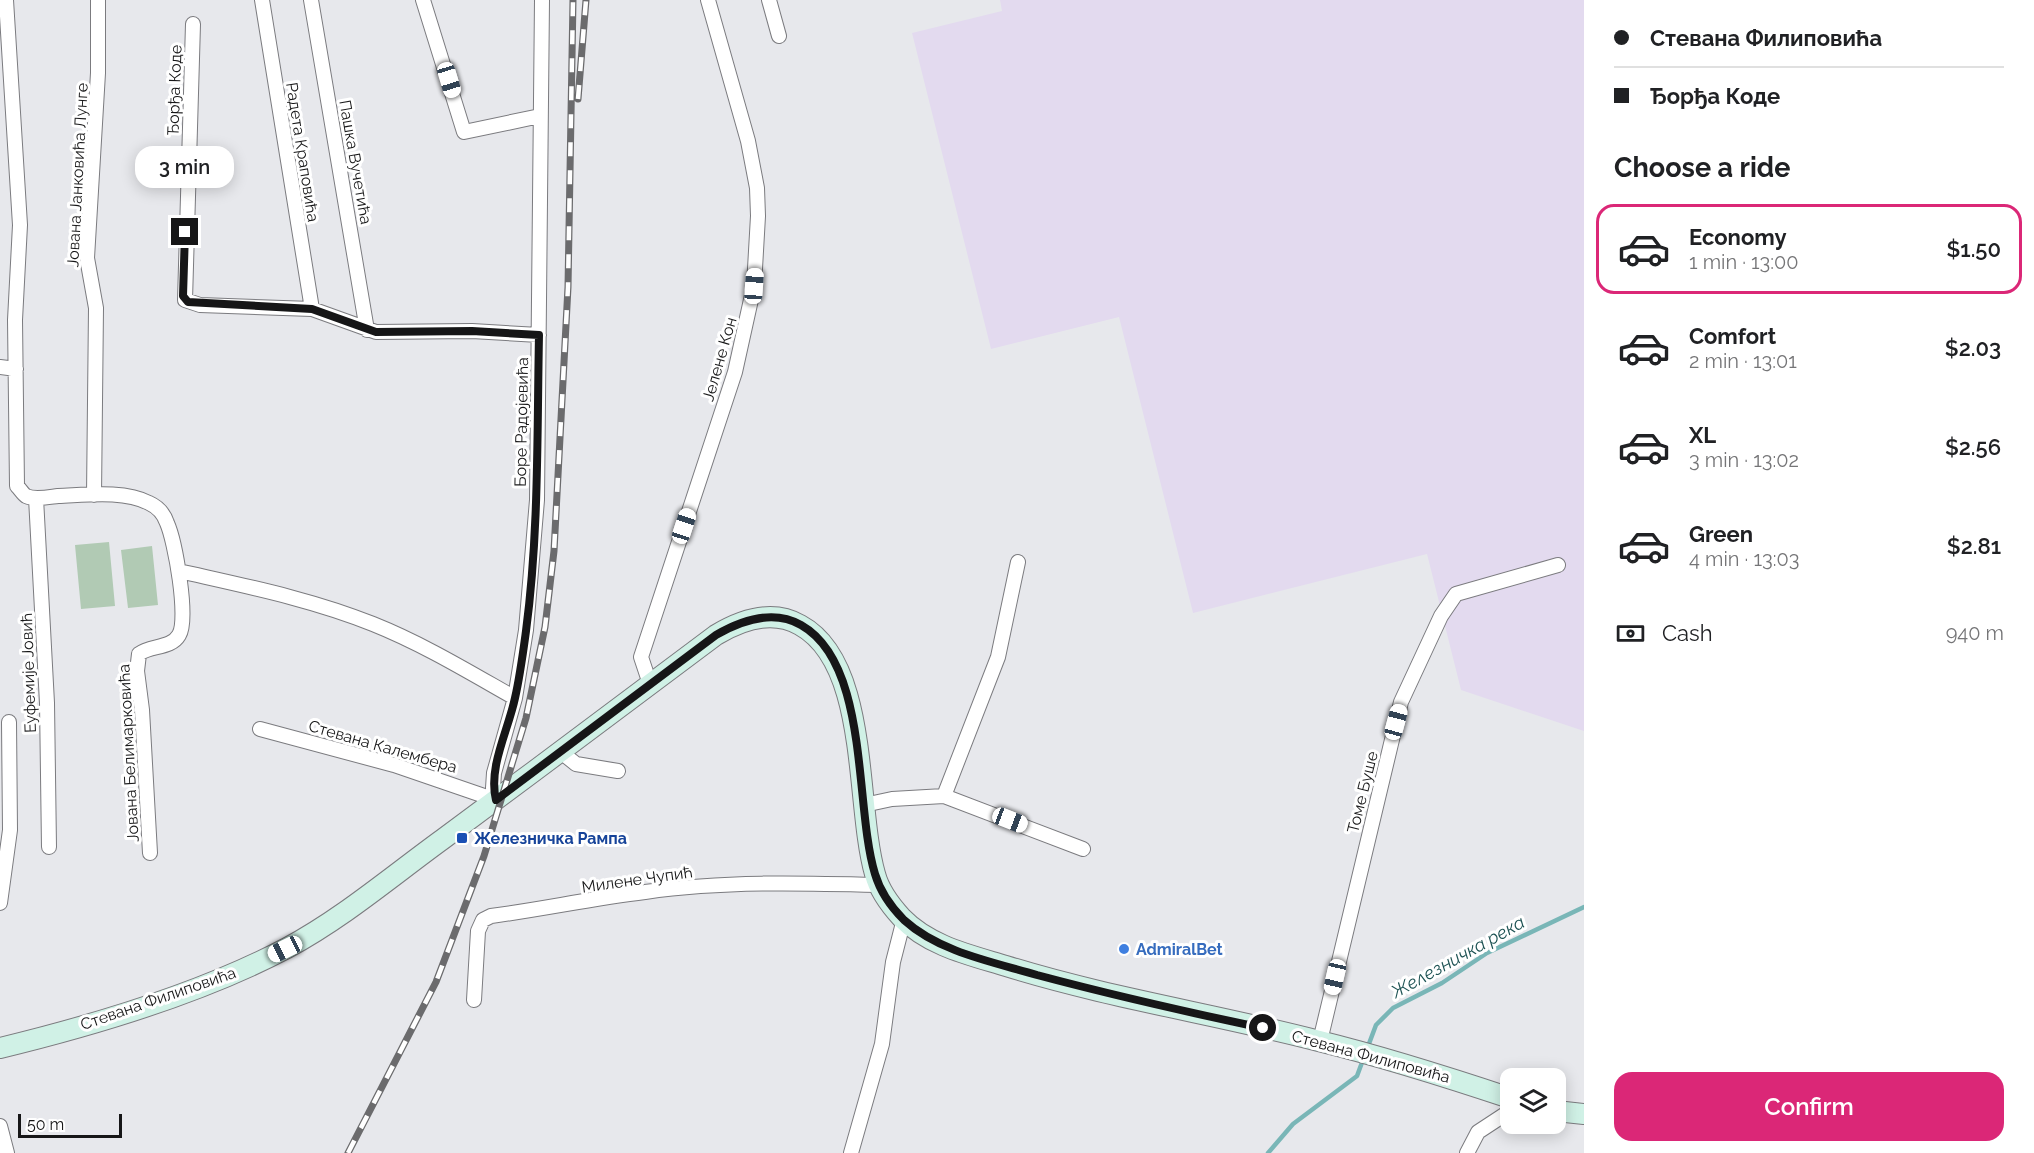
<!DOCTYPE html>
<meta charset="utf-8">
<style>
body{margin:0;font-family:Raleway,sans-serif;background:#f6f6f6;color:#202124;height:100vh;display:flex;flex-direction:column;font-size:22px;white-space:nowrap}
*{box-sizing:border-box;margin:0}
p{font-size:20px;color:#757577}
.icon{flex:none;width:33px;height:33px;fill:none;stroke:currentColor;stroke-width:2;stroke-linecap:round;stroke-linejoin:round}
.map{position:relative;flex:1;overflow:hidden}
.sheet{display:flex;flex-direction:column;background:#fff;width:450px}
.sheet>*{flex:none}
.guide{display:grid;align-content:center;height:132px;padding:0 30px;background:#fff}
.buttons{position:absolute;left:1500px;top:1068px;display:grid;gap:12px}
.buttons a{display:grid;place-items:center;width:66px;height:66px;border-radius:12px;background:#fff;box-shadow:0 3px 15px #0003;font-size:30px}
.scale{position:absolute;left:18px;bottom:15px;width:104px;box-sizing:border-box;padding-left:6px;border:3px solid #161617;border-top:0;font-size:16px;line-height:21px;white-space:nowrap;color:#161617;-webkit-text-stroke:4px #fff;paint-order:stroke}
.end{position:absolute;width:27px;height:27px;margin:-14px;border:8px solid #161617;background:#fff;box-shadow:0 0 0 3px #fff}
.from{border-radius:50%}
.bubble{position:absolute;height:42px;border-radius:18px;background:#fff;box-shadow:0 3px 15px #0003;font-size:20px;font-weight:600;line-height:42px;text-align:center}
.car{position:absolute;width:18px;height:36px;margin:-18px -9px;border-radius:8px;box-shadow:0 0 4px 2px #0007;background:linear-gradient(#fff 24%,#345 0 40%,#fff 0 76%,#345 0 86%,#fff 0)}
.guide b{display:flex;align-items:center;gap:21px;height:57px;font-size:22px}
.guide b+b{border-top:2px solid #e0e0e0}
.guide i{width:15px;height:15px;background:#202124}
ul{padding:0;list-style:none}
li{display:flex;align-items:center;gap:18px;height:90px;margin:0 12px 9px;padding:0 18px;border:3px solid transparent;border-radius:18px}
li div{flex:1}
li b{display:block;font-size:22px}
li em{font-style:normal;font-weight:600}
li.on{border-color:#db2777}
li>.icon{width:54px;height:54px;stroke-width:1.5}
h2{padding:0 30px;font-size:27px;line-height:72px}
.pay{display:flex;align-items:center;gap:15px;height:66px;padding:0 30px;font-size:22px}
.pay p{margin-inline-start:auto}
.primary-button{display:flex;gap:12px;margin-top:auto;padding:12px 30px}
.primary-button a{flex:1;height:69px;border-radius:18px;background:#db2777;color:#fff;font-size:24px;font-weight:600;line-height:69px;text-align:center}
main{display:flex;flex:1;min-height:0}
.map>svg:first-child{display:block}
.industrial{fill:#e3daef}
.green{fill:#b1cab4}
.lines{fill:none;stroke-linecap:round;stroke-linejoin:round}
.stream{stroke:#79b6b7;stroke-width:4.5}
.street-casing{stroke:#7b7b7f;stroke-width:16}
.secondary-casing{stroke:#7b7b7f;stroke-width:22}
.street{stroke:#fff;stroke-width:14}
.secondary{stroke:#d0f1e6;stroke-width:20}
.rail-casing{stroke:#6b6b6d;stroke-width:7}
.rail{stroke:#fff;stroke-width:4.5;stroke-dasharray:14;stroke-linecap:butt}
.route{stroke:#161617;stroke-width:8}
.transit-dot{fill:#1a4fb4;stroke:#fff;stroke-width:2}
.shop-dot{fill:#3f7fe0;stroke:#fff;stroke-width:2}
.labels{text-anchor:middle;stroke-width:6;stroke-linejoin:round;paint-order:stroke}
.street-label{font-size:16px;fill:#161617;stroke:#fff}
.transit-label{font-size:16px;font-weight:bold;fill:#164399;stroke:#fff;text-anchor:start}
.shop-label{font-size:16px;font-weight:bold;fill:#366cbe;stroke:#fff;text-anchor:start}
.water-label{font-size:18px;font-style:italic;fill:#1d5253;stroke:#fff}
</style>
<main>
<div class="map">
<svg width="1584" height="1153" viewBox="0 0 1584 1153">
<rect width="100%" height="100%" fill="#e7e8ec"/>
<!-- industrial -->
<path class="industrial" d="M1000,0h584v731l-123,-41 -34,-136 -234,59 -74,-296 -128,32 -79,-316 90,-22z"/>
<!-- green -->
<path class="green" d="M109,542l6,64 -34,3 -6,-64z
M152,546l6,59 -30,3 -7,-58z"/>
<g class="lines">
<!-- stream -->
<path class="stream" d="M1367,1049l9,-24 17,-17 49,-25 45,-30 97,-46
M1268,1153l25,-29 64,-48 7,-19"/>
<!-- street casing -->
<g class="street-casing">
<path id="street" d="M6,0l14,225 -5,95 2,166c3,3 6,8 9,10 9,4 23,1 32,0 28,-1 66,-6 91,7 9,4 15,11 18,20 8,18 22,96 12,112 -8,14 -29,10 -40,19l-2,17 5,39 8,143
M262,0l50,309
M311,0l56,330
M423,0l41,132 76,-16
M769,0l10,36
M193,24l-8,276 15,5 112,4 64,23 96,-1 67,4
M0,367l16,2
M94,495l2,-187 -9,-50 11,-185v-73
M36,498l11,205 2,144
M179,571c66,15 132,28 194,53 50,20 96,48 142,74
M650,684l-9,-27 94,-285 19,-86 4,-70 -1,-28 -9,-47 -40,-141
M260,729l134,36 102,35
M561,752l15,12 42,7
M944,796l54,-139 20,-95
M496,800l-3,-12 1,-15 21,-75 11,-68 11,-130 5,-500
M864,805l28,-6 52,-3 139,53
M0,903l10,-73 -1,-108
M474,1000l4,-69 5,-11 8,-4c52,-7 103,-18 154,-24 78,-11 156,-9 234,-7
M1320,1041l81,-339 40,-86 15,-22 102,-29
M0,1126l7,27
M851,1153l31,-109 11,-82 11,-43
M1467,1153l11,-21 32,-21"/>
</g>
<!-- secondary casing -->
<g class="secondary-casing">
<path id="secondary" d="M0,1048c95,-23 200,-54 287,-100 56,-30 105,-72 156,-109 91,-68 182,-135 273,-204 25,-15 56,-26 84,-10 70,38 55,179 75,249 4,16 16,32 27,44 27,28 68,37 104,48 103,32 209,48 313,75 65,16 128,36 191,57
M1556,1111l28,3"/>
</g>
<!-- street -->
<use href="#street" class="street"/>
<!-- secondary -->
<use href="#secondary" class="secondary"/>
<!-- rail casing -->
<g class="rail-casing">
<path id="rail" d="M578,99l8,-99
M348,1153l88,-171 48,-126 42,-138 19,-91 9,-76 14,-264 5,-287"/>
</g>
<!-- rail -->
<use href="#rail" class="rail"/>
</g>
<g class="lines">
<!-- route -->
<path class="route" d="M185,232l-2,64 5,6 124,7 64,23 96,-1 67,4c-2,99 0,198 -13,296 -3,22 -6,45 -11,67 -7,33 -27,69 -19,102l220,-165c26,-15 57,-26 85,-10 69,39 53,181 74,249 5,17 17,34 29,46 35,32 89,42 133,55 75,20 150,37 226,53"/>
</g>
<!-- markers -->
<rect class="transit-dot" x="456" y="832" width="12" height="12" rx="3"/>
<circle class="shop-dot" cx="1124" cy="949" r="6"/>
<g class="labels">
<!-- street labels -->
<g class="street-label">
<text transform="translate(174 90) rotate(-88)" y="6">Ђорђа Коде</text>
<text transform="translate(303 152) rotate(81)" y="6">Радета Краповића</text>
<text transform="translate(356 162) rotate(80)" y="6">Пашка Вучетића</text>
<text transform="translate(77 175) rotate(-87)" y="6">Јована Јанковића Лунге</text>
<text transform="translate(719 359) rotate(-74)" y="6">Јелене Кон</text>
<text transform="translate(521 422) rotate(-89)" y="6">Боре Радојевића</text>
<text transform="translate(28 673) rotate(-92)" y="6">Еуфемије Јовић</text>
<text transform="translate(383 746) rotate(16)" y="6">Стевана Калембера</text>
<text transform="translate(128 753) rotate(-93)" y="6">Јована Белимарковића</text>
<text transform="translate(1362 792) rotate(-76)" y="6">Томе Буше</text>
<text transform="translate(637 879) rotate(-8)" y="6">Милене Чупић</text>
<text transform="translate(158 998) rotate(-19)" y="6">Стевана Филиповића</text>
<text transform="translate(1371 1056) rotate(15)" y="6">Стевана Филиповића</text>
</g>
<!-- transit labels -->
<g class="transit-label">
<text x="474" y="844">Железничка Рампа</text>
</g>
<!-- shop labels -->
<g class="shop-label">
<text x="1136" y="955">AdmiralBet</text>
</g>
<!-- water labels -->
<g class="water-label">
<text transform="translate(1458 957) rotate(-29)" y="6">Железничка река</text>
</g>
</g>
</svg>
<div class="buttons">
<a><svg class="icon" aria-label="layers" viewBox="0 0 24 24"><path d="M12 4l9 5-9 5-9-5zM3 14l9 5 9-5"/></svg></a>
</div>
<div class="scale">50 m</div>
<i class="end from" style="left:1263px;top:1028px"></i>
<i class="end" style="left:185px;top:232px"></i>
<div class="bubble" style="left:135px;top:146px;width:99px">3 min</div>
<i class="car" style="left:449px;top:80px;rotate:163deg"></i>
<i class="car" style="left:754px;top:286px;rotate:4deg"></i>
<i class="car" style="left:684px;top:526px;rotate:18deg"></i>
<i class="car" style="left:1396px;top:722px;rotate:15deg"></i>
<i class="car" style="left:1010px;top:820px;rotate:111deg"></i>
<i class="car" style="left:285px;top:949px;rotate:244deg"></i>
<i class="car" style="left:1335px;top:977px;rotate:193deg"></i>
</div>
<section class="sheet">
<div class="guide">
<b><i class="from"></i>Стевана Филиповића</b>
<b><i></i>Ђорђа Коде</b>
</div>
<h2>Choose a ride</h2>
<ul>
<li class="on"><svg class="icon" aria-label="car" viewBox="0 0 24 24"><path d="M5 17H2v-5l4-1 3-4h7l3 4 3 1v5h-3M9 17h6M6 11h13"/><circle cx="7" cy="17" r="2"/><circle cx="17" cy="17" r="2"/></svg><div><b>Economy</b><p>1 min · 13:00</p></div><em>$1.50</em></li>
<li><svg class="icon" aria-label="car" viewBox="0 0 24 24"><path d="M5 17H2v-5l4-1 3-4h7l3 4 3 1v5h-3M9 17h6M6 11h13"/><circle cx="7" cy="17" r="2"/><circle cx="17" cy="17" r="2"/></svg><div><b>Comfort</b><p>2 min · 13:01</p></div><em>$2.03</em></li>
<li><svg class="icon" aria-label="car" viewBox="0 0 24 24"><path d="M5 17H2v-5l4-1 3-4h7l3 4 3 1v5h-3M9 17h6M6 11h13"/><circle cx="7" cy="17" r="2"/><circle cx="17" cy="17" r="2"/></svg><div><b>XL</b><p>3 min · 13:02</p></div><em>$2.56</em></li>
<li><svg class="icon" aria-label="car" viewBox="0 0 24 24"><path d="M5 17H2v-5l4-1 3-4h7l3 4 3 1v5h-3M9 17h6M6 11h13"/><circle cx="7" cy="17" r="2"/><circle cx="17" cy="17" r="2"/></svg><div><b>Green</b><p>4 min · 13:03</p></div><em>$2.81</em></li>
</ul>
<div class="pay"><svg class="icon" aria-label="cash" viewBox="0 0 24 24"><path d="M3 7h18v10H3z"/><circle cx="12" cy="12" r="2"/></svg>Cash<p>940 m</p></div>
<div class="primary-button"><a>Confirm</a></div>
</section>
</main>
